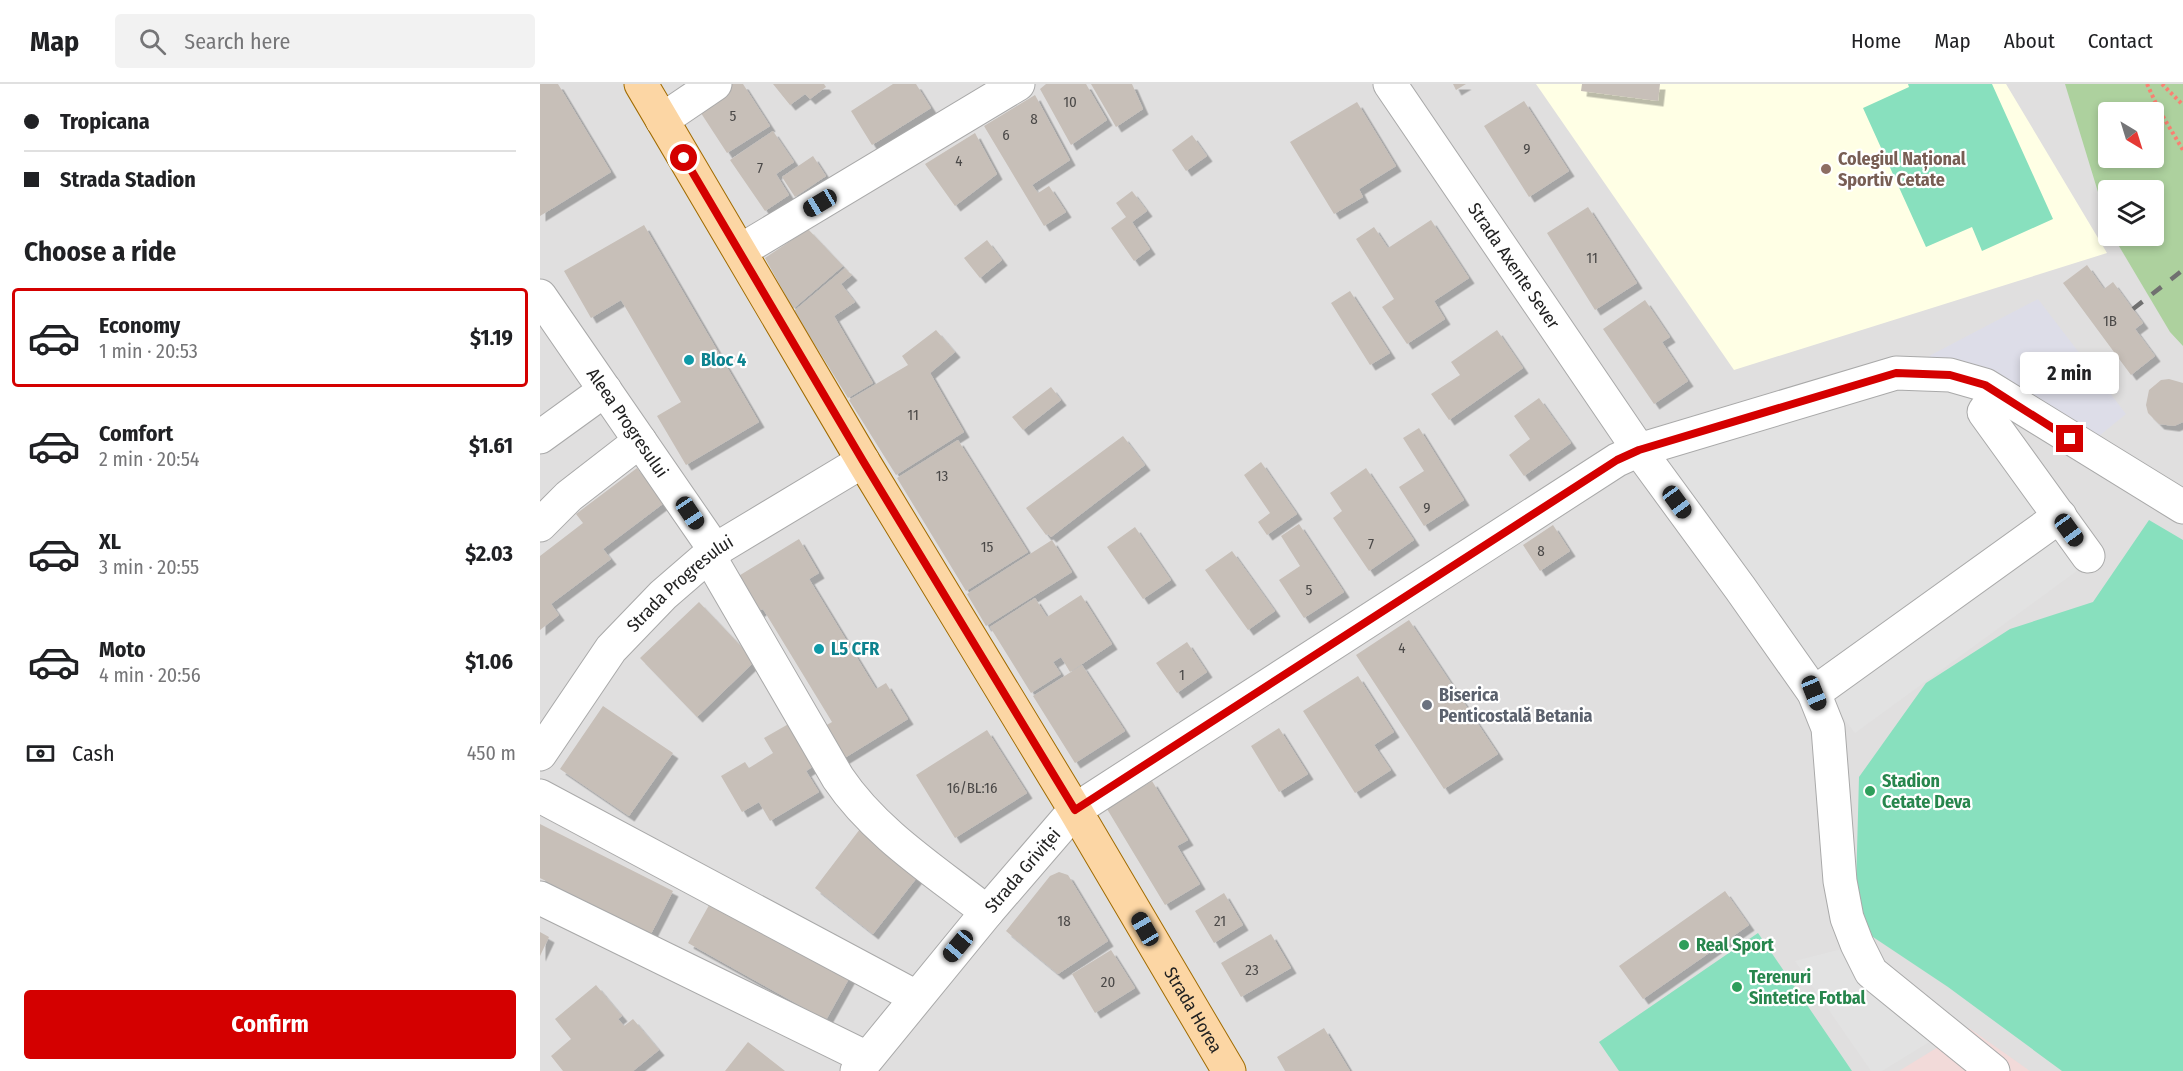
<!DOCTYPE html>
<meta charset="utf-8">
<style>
body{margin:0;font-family:"Fira Sans Condensed",sans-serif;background:#f2f2f2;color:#202124;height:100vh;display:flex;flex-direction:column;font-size:22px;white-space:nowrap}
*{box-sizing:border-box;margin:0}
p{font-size:20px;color:#757577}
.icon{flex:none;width:33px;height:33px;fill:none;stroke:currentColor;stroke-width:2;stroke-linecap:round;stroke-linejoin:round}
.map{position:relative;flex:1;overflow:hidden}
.sheet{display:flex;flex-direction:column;background:#fff;width:540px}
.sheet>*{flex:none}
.top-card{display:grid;align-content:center;height:132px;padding:0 24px;background:#fff}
.needle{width:39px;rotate:142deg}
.fabs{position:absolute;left:1558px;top:18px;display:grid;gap:12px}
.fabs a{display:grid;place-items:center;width:66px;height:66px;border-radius:6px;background:#fff;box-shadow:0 3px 9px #0003;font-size:30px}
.end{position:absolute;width:27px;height:27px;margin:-14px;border:8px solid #d40000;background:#fff;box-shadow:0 0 0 3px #fff}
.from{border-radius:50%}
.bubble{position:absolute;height:42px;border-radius:6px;background:#fff;box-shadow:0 3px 9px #0003;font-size:20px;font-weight:700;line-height:42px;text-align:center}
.car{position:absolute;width:18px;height:36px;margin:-18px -9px;border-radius:8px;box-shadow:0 0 4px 2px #0007;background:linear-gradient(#222 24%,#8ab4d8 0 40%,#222 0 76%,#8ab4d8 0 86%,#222 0)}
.top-card b{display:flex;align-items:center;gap:21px;height:57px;font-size:22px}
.top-card b+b{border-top:2px solid #e0e0e0}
.top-card i{width:15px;height:15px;background:#202124}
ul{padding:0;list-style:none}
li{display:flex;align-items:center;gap:18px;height:99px;margin:0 12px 9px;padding:0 12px;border:3px solid transparent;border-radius:6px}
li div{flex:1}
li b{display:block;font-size:22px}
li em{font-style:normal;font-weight:700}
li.selected{border-color:#d40000}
li>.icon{width:54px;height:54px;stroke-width:1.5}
h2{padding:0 24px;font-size:27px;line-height:72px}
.pay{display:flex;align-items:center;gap:15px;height:66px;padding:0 24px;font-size:22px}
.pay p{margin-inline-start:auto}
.cta{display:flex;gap:12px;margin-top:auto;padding:12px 24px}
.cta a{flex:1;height:69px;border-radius:6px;background:#d40000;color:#fff;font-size:24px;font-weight:700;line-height:69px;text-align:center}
header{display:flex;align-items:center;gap:36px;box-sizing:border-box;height:84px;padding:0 30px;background:#fff;border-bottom:2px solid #e0e0e0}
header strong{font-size:28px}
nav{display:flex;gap:33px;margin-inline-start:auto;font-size:21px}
.search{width:420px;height:54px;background:#f2f2f2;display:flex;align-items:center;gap:15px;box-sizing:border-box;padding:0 21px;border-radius:6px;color:#757577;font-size:22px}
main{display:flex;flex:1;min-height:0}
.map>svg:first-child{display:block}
.residential{fill:#e0dfdf;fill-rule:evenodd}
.commercial{fill:#f2dad9}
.education{fill:#ffffe5}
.forest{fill:#add19e;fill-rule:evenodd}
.pitch{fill:#88e0be}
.parking{fill:#e2e2e2}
.plaza{fill:#dddde8}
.building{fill:#c7bfb8;filter:url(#shadow)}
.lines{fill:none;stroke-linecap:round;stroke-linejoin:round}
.minor-casing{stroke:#a9a9a9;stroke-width:35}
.major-casing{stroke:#a06b00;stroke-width:35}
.path{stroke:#fa8072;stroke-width:4;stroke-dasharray:3 3;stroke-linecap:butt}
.minor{stroke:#fff;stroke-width:33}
.major{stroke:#fcd6a4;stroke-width:33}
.rail{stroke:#707070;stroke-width:4.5;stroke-dasharray:12 12;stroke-linecap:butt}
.route{stroke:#d40000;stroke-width:8}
.education-dot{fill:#8d6e63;stroke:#fff;stroke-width:2}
.culture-dot{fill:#0f9aa8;stroke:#fff;stroke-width:2}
.worship-dot{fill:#6b7280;stroke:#fff;stroke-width:2}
.leisure-dot{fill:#2e9e5b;stroke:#fff;stroke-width:2}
.labels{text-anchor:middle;stroke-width:4.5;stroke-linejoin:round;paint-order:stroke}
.number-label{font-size:15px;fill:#4b4948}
.education-label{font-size:18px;font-weight:bold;fill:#785e54;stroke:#fff;text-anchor:start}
.street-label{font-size:18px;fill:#222;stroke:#fff}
.culture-label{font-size:18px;font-weight:bold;fill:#0d838f;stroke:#fff;text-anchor:start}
.worship-label{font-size:18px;font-weight:bold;fill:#5b616d;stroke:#fff;text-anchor:start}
.leisure-label{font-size:18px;font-weight:bold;fill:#27864d;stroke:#fff;text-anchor:start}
</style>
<header>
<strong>Map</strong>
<div class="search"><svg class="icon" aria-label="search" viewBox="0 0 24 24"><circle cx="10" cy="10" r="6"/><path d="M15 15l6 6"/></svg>Search here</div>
<nav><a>Home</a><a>Map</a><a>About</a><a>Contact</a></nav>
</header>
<main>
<section class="sheet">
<div class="top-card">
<b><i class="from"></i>Tropicana</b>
<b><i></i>Strada Stadion</b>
</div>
<h2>Choose a ride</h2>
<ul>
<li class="selected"><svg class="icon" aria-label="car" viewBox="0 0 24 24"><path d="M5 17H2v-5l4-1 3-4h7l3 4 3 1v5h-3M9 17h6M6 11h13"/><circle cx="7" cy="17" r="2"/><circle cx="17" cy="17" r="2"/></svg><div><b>Economy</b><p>1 min · 20:53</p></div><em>$1.19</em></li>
<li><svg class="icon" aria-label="car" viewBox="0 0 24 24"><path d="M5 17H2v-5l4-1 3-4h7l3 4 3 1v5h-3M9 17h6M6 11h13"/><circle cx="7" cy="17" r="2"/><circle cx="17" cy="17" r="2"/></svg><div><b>Comfort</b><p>2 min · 20:54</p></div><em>$1.61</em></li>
<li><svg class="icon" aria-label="car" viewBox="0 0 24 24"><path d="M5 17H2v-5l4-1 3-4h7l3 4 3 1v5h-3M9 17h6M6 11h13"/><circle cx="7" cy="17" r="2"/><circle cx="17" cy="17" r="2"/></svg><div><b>XL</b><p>3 min · 20:55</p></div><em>$2.03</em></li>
<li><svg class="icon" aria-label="car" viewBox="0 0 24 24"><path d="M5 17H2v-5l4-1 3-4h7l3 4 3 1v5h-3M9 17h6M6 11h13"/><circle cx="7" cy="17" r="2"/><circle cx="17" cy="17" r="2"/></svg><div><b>Moto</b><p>4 min · 20:56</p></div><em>$1.06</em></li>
</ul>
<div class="pay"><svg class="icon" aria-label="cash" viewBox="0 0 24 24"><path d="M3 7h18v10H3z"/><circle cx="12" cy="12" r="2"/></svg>Cash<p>450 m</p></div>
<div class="cta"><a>Confirm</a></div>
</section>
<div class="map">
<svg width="1643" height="987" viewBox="0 0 1643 987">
<defs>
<filter id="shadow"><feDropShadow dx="5.5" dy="5.5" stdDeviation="0" flood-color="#0004"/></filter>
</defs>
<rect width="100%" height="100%" fill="#f2efe9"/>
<!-- residential -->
<path class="residential" d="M0,0h1643v987h-1643zM1569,28h45v46h-45zM1569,106h45v46h-45z"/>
<!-- commercial -->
<path class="commercial" d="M1429,944l61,43h-131z"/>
<!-- education -->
<path class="education" d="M996,0h470l101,169 -373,117z"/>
<!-- forest -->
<path class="forest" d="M1525,0h118v262l-13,-14 -57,-96h41v-46h-45v38zM1569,28h45v46h-45z"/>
<!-- pitch -->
<path class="pitch" d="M1368,0h84l61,135 -71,32 -10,-24 -46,20 -63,-139 46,-21z
M1609,436l34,20v531h-121l-114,-84 -93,-62 4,-148 67,-94 84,-54 83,-27z
M1218,849l94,138h-233l-20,-29z"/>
<!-- parking -->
<path class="parking" d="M1356,289l89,12 119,166 -249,182 -216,-283z
M1321,860l99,79 -78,48h-11l-76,-110z"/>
<!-- plaza -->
<path class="plaza" d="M1498,215l88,115 -32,26 -165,-84z"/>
<!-- building -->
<path class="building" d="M0,0h18l53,88 -71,44z
M192,0h11l27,42 -43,27 -30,-46z
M233,0h51l2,3 -16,12 -5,-5 -15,11z
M353,0h23l15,24 -59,37 -21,-34z
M506,0h40l21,36 -36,25 -31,-56z
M551,0h41l11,25 -27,18z
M913,0h13l-10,6z
M1042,0h78l-2,17 -77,-10z
M495,11l35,65 -38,25 6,8 11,-7 17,26 -22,14 -60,-100z
M984,17l45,70 -40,26 -45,-71z
M817,18l39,64 -37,23 4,8 -29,17 -44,-72z
M233,47l21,31 -18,12 13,21 -24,16 -35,-51z
M435,49l22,41 -42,32 -30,-42z
M652,51l15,21 -21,15 -14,-21z
M273,72l13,20 -31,21 -13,-20z
M592,107l15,20 -15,11 18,27 -16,12 -23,-33 15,-11 -10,-14z
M1048,123l49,76 -42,27 -48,-77z
M891,136l38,58 -35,23 11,18 -38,25 -25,-37 12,-8 -38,-60 18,-12 14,21z
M104,141l115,197 -73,43 -29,-49 24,-14 -60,-102 -30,18 -27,-47z
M268,145l35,37 -50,43 -28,-51z
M447,156l15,20 -22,18 -16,-20z
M1547,181l17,24 9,-7 30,41 -8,6 20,27 -24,19 -68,-92z
M305,184l7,7 -11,9 14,18 -21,14 39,67 -25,15 -54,-87z
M810,207l40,62 -20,12 -39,-62z
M1105,216l25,37 -8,5 26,39 -34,23 -51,-75z
M396,246l19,22 -25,21 34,59 -68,43 -47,-75 59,-35 -6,-9z
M957,246l26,38 -74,52 -18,-26 29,-19 -9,-13z
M1629,295l14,4v39l-9,4 -15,-2 -11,-11 -2,-8 3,-15 12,-10z
M511,303l10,13 -38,30 -11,-13z
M999,314l32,45 -47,33 -15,-21 21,-16 -16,-23z
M879,344l45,72 -40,26 -25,-39 25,-16 -21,-33z
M583,352l22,29 -94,72 -3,-3 -2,1 -20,-27z
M418,356l70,112 -62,39 -69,-113z
M721,378l36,52 -30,21 -9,-13 12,-9 -26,-38z
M97,384l27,35 -61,46 8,10 -60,45 8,11 -19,15v-74l43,-33 -7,-9z
M826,384l48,72 -45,31 -36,-53 9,-7 -12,-18z
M759,440l45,68 -40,26 -25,-38 21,-14 -19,-30z
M1013,441l17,26 -30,20 -17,-26z
M595,443l36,53 -28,19 -36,-52z
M259,455l20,34 -10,6 67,110 10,-6 22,36 -70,43 -20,-32 14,-8 -69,-113 -10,6 -21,-35z
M512,456l20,32 -86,54 -19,-32z
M692,467l43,60 -27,19 -43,-60z
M541,511l31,49 -42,28 -9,-15 -8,5 8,12 -30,19 -41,-66 45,-29 12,19z
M159,518l56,59 -58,56 -57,-59z
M869,536l89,134 -54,35 -88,-134z
M647,558l20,30 -30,21 -21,-30z
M542,581l43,66 -50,32 -42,-67z
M818,592l36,56 -20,13 17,25 -36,23 -52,-82z
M63,622l70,47 -44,63 -69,-47z
M252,638l25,42 -11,7 13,21 -49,29 -11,-19 -17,10 -21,-36 24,-14 4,6 24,-15 -9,-15z
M739,644l29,46 -29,18 -28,-46z
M447,646l40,63 -72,45 -39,-63z
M612,697l36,59 -11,6 23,38 -35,21 -58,-96z
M0,740l133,67 -22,43 -111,-56z
M320,745l59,46 -46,59 -58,-46z
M519,788l9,3 40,66 -50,33 -52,-43 44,-55z
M1185,807l24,34 -106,74 -24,-33z
M684,809l19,32 -29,18 -19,-32z
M173,814l138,77 -25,45 -138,-77z
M0,848l9,5 -9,19z
M731,850l20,34 -50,29 -20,-34z
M571,866l24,38 -40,25 -23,-39z
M56,901l26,31 -4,3 6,7 9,-7 26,31 -26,21h-70l-12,-15 20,-17 -16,-20z
M784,944l26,43h-65l-8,-14z
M208,958l37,29h-60z"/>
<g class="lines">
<!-- minor casing -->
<g class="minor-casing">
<g id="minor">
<path id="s1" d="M850,0l249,366 101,138 74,105 14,35 12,153 7,37 10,26 14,28 122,99"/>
<path d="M122,36l53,-36"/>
<path d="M200,167l278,-167"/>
<path id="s2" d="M0,212l175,254"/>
<path d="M1457,309l-13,19 104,144"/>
<path d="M0,353l65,-47"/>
<path d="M0,441l29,-29 71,-55"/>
<path d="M169,472l129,222c37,55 97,93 149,134"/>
<path d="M1274,609l246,-177"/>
<path id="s3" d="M0,670l71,-105 52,-54 52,-45 148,-89"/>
<path d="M0,712l376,201"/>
<path d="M0,814l327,160"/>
<path id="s4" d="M317,987l130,-159 88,-102 542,-350 22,-10 257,-77 54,2 35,10 198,122"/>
</g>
</g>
<!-- major casing -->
<g class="major-casing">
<g id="major">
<path id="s5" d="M101,0l222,377 212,349 154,261"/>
</g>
</g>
<!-- path -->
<path class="path" d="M1607,0l12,26 24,40
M1622,0l21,21"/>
<!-- minor -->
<use href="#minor" class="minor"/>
<!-- major -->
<use href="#major" class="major"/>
<!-- rail -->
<path class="rail" d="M1593,225l50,-39"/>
</g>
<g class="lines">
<!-- route -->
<path class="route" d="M144,74l179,303 212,349 542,-350 22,-10 257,-77 54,2 35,10 85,54"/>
</g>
<!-- markers -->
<circle class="education-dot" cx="1286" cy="85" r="6"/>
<g class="culture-dot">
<circle cx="149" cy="276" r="6"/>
<circle cx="279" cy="565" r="6"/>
</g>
<circle class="worship-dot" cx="887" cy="621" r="6"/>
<g class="leisure-dot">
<circle cx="1330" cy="707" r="6"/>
<circle cx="1144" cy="861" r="6"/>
<circle cx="1197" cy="903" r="6"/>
</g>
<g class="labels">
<!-- number labels -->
<g class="number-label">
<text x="530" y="23">10</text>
<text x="193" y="37">5</text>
<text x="494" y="40">8</text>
<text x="466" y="56">6</text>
<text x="987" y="70">9</text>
<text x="419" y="82">4</text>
<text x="220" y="89">7</text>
<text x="1052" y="179">11</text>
<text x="1570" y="242">1B</text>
<text x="373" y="336">11</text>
<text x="402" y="397">13</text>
<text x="887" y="429">9</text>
<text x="831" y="465">7</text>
<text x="447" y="468">15</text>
<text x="1001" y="472">8</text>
<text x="769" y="511">5</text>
<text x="862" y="569">4</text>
<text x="642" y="596">1</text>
<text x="432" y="709">16/BL:16</text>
<text x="524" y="842">18</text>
<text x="680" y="842">21</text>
<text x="712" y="891">23</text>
<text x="568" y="903">20</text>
</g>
<!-- education labels -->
<g class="education-label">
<text x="1298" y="81">Colegiul Național<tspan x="1298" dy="21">Sportiv Cetate</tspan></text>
</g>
<!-- street labels -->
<g class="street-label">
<text dy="6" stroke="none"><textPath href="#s1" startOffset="220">Strada Axente Sever</textPath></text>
<text dy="6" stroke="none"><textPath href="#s2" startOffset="154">Aleea Progresului</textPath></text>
<text dy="6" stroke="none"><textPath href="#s3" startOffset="222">Strada Progresului</textPath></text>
<text dy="6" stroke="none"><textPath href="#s4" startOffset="260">Strada Griviței</textPath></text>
<text dy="6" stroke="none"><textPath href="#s5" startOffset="1078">Strada Horea</textPath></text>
</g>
<!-- culture labels -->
<g class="culture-label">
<text x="161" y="282">Bloc 4</text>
<text x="291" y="571">L5 CFR</text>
</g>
<!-- worship labels -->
<g class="worship-label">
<text x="899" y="617">Biserica<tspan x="899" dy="21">Penticostală Betania</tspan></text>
</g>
<!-- leisure labels -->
<g class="leisure-label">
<text x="1342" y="703">Stadion<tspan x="1342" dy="21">Cetate Deva</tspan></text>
<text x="1156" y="867">Real Sport</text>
<text x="1209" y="899">Terenuri<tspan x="1209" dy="21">Sintetice Fotbal</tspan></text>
</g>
</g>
</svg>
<div class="fabs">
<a><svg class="needle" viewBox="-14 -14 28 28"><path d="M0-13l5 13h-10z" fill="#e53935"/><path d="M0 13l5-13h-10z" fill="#757577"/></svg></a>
<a><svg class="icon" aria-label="layers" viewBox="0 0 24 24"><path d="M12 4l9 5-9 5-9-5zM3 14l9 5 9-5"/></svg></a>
</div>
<i class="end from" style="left:144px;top:74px"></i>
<i class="end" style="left:1530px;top:355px"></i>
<div class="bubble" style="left:1480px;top:268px;width:99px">2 min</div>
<i class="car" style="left:280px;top:119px;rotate:239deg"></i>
<i class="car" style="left:1137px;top:418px;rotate:144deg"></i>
<i class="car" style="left:150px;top:429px;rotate:146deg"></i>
<i class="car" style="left:1529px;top:446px;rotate:144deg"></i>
<i class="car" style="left:1274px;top:609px;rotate:158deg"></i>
<i class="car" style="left:605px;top:845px;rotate:330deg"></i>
<i class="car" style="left:418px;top:862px;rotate:220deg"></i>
</div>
</main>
